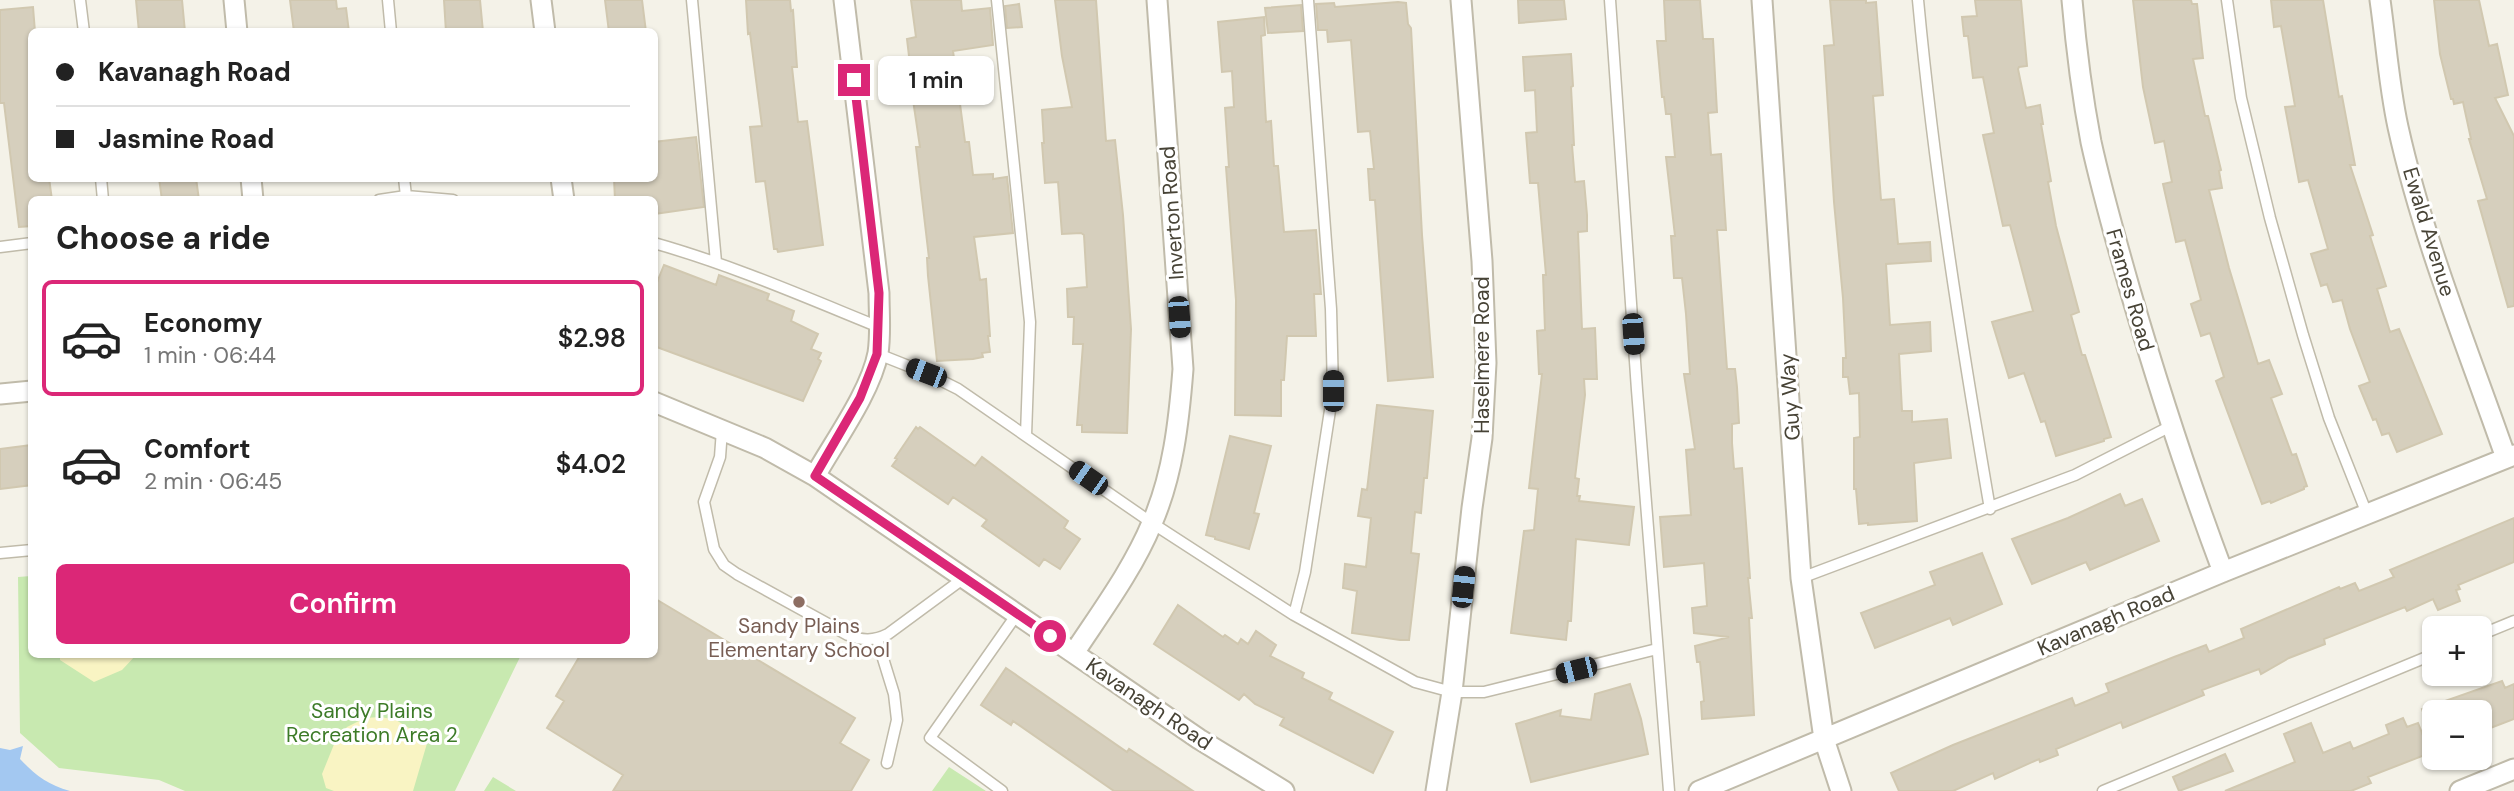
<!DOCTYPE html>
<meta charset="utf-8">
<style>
body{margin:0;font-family:"DM Sans",sans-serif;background:#f6f6f6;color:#222;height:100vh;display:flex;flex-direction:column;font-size:26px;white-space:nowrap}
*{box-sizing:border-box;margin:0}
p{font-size:23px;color:#767676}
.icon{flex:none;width:38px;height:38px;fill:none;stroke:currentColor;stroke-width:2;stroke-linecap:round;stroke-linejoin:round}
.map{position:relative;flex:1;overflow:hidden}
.panel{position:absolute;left:28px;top:196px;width:630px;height:462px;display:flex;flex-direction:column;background:#fff;border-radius:10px;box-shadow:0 2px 5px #0004}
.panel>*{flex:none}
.top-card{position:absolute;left:28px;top:28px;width:630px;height:154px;border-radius:10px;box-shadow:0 2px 5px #0004;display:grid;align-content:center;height:154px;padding:0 28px;background:#fff}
.fabs{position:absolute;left:2422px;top:616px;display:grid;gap:14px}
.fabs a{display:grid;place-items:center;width:70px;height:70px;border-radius:10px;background:#fff;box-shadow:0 2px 5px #0004;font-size:35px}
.end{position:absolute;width:32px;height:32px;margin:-16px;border:9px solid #db2777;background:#fff;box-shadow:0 0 0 4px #fff}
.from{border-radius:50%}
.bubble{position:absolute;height:49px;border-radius:10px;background:#fff;box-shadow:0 2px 5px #0004;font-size:23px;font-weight:600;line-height:49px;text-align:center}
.car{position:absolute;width:21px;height:42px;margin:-21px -10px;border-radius:9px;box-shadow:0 0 5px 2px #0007;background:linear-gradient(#222 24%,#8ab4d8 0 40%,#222 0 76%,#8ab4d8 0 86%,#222 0)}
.top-card b{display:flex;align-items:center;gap:24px;height:66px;font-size:26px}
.top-card b+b{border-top:2px solid #e0e0e0}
.top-card i{width:18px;height:18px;background:#222}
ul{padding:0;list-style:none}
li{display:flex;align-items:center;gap:21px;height:116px;margin:0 14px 10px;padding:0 14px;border:4px solid transparent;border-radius:10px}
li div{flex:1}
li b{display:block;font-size:26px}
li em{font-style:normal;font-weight:600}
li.active{border-color:#db2777}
li>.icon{width:63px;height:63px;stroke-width:1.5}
h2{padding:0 28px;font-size:32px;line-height:84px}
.button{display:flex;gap:14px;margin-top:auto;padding:14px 28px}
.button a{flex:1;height:80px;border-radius:10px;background:#db2777;color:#fff;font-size:28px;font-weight:600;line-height:80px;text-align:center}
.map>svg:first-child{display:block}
.green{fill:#c8e9b0}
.sand{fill:#f9f4c3}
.water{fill:#a3c8f1}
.building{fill:#d6cfbd;stroke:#d1c8b0;stroke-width:2}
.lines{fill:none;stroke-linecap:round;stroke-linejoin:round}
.lane-casing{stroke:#c0bbaa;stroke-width:13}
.street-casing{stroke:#c0bbaa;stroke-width:23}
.lane{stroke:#fff;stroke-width:10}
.street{stroke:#fff;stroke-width:19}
.route{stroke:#db2777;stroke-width:9}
.education-dot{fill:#8d6e63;stroke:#fff;stroke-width:2.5}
.labels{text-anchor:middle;stroke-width:6;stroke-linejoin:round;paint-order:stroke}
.street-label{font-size:21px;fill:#474336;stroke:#fff}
.education-label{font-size:21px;fill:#785e54;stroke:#fff}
.park-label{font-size:21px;fill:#3d7b28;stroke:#fff}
</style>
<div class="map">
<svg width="2514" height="791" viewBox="0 0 2514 791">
<rect width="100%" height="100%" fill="#f4f2e8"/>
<!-- green -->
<path class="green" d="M31,576l1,78 489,1 -66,136h-270l-26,-11 -100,-12 -39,-35 -2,-156z
M949,767l37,24h-54z
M493,777l23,14h-32z"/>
<!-- sand -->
<path class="sand" d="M60,655v-1l76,1 -14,15 -28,12 -34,-22z
M381,717l15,3 32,20 -15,51h-79l-8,-3 -4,-14 13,-32 12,-15 18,-9z"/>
<!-- water -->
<path class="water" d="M23,746l-3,13c15,16 28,26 50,32h-70v-43l10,2z"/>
<!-- building -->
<path class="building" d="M136,0h46l3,32h-46z
M290,0h46l1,9 9,-1 3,24h-55z
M444,0h36l3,32h-37z
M605,0h37l4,32h-37z
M746,0h44l1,11 2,-1 4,57h-5l6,55 9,-1 16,124 -45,7 -1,-3h-3l-9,-68 -9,1 -6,-55 12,-1 -12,-93 -2,1z
M911,0h50l1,11 28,-3 3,37 -40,6 12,91h4l4,33 20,-1v5l14,-2 6,56 -39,4 6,43 6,-1 4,57h-2l2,16 -8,1 1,4 -10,2 -36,2 -9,-85 -1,-18h2l-13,-111h4l-11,-74h2l-4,-34 9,-2z
M1055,0h41l10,141 9,-1 8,75 8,114 -4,104 -45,-1v-7h-5l6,-81h-10l1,-27h-6l-1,-28 20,-2 -3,-52 -3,-2 -19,1 -4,-52 -13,1 -3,-40h2l-2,-33 30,-3 -10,-51z
M1518,0h46l2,19 -47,4z
M1664,0h36l3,39h10l4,73 -9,1 3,42 10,-1 5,76h-9l10,139h8l2,18 2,36 -7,1v19l2,26 8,-1 8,110h-2l4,40h-3l5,97 -52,4 -1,-17 3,-1 -4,-39h-3l-2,-16 34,-9 -35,-4 -2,-25 15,-2 -3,-43 -40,4 -4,-50 31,-2 -5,-65 9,-1 -11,-75h6l-4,-60 -4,-36h-8l-3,-42h4l-9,-79h9l-4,-43h-5l-2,-17h-2l-5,-56h9z
M1830,0h36v3l10,-1 7,93 -10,1 8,104 13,-1 4,45 32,-2 1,19 -45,3 4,61 40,-3 1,29 -32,3 3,57h10v11l35,-3 4,39 -37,5 3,58 -49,4v-2l-9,1 -3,-35h-2v-51l6,-1 -1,-44 -9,1 -2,-17h-5v-19h3l-3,-60 -9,-96 -10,-156 10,-1z
M1975,0h46l6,66 -8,1 -1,2 8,39 14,-3 3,19h-2l10,57 -3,1 8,44 23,86 -8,3 11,40h3l26,82 -7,2v2l-48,15 -11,-35 -4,1 -17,-49 -15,5 -17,-56 41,-11 -23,-86 -7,1 -20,-91 11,-2 -11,-56 -10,1 -5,-42h-4l-2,-19 15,-1z
M2133,0h58l1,4h5l6,54 -10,1 12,57h3l13,54 -2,1 3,17 -13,2 20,78 29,96 11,-4 13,34 -11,4 21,57 4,-1 11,32 -3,1v2l-33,14 -1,-2 -8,3 -46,-123 8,-4 -14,-44 -9,3 -10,-32 10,-4 -16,-60 -9,2 -13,-58 9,-2 -8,-41 -9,2 -12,-56z
M2271,0h52l16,97 3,-1 13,69h-5l23,70 -3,1 16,50 -9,3 13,43 9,-3 43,105 -45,18 -8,-19 -7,2 -6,-16 -3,1 -14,-34 11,-4 -20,-53 -8,-29 -9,2 -6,-18 -6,2 -10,-32 17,-5 -20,-69 -9,2 -14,-75 10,-1 -14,-80 -7,1z
M2434,0h45l10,46 8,-2 11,51 -13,3 19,38v170l-6,1 -30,-106 9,-2 -18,-60h2l-8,-37 -9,2 -1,-5h-2l-11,-45z
M1398,2l8,1 2,21 3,4 11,207 11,142 -45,4 -13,-181h-5l-2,-31h6l-4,-38 -12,1 -7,-92 -23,2 -1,-12h-9l-2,-26 18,-1 1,4z
M1019,4l3,23 -15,1 -2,-22z
M1301,5l2,26 -35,2 -3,-25z
M33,7l2,25h-3v146h17l3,22h-20v26l-13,1 -15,-124h-4v-93z
M1264,17l1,18 -4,1 5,86 5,-1 3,45h4l6,66 32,-2 5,64h-7l2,42h-29l-3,44h-3v36l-46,-1 1,-115 -10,-133h3l-4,-59 9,-1 -2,-36 -10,1 -4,-50z
M1571,54l2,32 -2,1 3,58h-2l3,37 9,-1 3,34v16l-9,1 4,97 13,-1 2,51h-13l1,16 -10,83 4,1 -2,17h3l-1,5 55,6 -5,38 -53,-6 -5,82h-3l-2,19 -55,-7 13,-102 10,-1 4,-41 -9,-1 13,-114h-3l-2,-43 8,-1 -2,-55h3l-8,-92h-8l-4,-50 11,-1 -2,-42 -10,1 -2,-34z
M696,137l8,70 -50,7v-14h-39l-1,-22h40v-36z
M159,178h37l3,22h-37z
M664,265l52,20 3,-10 50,19 -2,6 27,11 -3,10 27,13 -7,15 10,4 -3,6 3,2 -18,40 -149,-55v-56z
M1377,405l56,6 -6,67h-3l-3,35 -6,-1 -4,41 8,1 -10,86h-9l-48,-7 5,-42 -14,-3 2,-24 21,3 5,-49 -13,-2 4,-27 5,1z
M916,427l2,2 2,-2 55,39 7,-9 86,64 -4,7 16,11 -20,30 -16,-10 -5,7 -57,-40 5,-6 -34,-23 -5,7 -56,-38 5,-7 -2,-1z
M1230,436l41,10 -17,67 5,1 -10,35 -34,-10v-2l-9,-2z
M32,445v40l-32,4v-40z
M2120,494l5,12 17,-7 17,42 -69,29 -4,-8 -54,22 -20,-45 56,-21z
M2514,518v44l-56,23 2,4 -4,1 4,11 -22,9 -5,-11 -26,12 -2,-4 -81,32 1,5 -36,14 -28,16 -2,-5 -57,21 2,5 -81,33 -2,-6 -65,27 2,6 -18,7 -1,-3 -44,20 -2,-6 -40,18h-54l-8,-18 62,-28 119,-47 3,8 34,-14 -3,-8 68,-27 32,-12 3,7 35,-14 -3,-9 98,-42 1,2 15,-6 4,8 35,-14 -4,-7z
M1982,553l20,51 -49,21 -3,-7 -75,30 -14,-35 74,-28 -5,-13z
M654,598l201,120 -15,25 29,17 -18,31h-238l10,-16 -76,-47 17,-27 -8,-5 25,-42h73z
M1178,605l45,32 2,-2 13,9 3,-5 7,5 8,-13 20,14 -6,11 34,17 -2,5 30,15 -3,6 64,33 -20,41 -93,-48 4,-7 -29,-14 -11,-10 -5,6 -85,-56z
M1006,668l121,84 2,-3 64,42h-79l-101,-70 -2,4 -30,-20z
M2502,681l3,7 9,-4v35l-34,13v-20h-57l-1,-3z
M1630,684l11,35 7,35 -117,28 -15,-58 45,-14 -1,6 31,4 4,-26z
M2403,718l4,9 11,-4 12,30 -62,24 3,6 -20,8h-126l70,-29 -11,-28 27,-11 12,30 27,-11 3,7 36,-15 -3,-9z
M2225,754l8,17 -54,20 -6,-14z"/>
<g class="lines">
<!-- lane casing -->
<g class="lane-casing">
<path id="lane" d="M80,0l4,32
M388,0l3,32
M692,0l24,262
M997,0l33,322 -4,113
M1610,0l27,390 32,401
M1918,0c16,171 43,340 72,509
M2227,0l14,98 29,120 33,117 26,83 38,96
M101,178l2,22
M404,178l2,18
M379,200l27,-4 47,4
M654,243c78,22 151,54 225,84
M0,247l32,-4
M878,354l48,19 32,16 194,134 142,92 121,67 37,10h32l173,-43
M722,430l-2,27 -16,45 10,47 10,16 13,9 111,61c14,6 26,6 40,-1l76,-56
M0,553l32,-3
M1801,578l274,-103 96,-49
M1294,615l11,-43 28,-181 -2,-82 -23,-309
M2480,635l34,-14
M877,639l17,55 3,26 -10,43
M1002,791l-72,-53 87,-124
M2103,791l331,-137"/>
</g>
<!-- street casing -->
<g class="street-casing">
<path id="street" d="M234,0l3,32
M541,0l4,32
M1762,0l39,578 23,161 17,52
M2072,0c4,47 10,95 19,142 11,50 25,99 39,148 28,96 58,189 93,282
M2380,0c6,42 9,86 18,127 25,113 70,222 108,331
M251,178l2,22
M561,178l3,22
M0,394l32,-3
M654,402l111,46 50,28 384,263 85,52
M815,476c19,-34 56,-85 63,-123 3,-19 1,-40 1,-60l-35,-293
M1074,653c27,-41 59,-84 78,-130 21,-48 27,-102 31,-154l-26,-369
M1436,791l16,-99 20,-184 10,-70 4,-75 -4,-102 -21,-261
M1699,791l524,-219 291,-117
M2460,791l54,-22"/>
</g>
<!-- lane -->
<use href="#lane" class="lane"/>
<!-- street -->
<use href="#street" class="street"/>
</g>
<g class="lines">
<!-- route -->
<path class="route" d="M854,80l25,213 -2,61 -17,44 -45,78 235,160"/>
</g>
<!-- markers -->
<circle class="education-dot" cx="799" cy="602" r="7"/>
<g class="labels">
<!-- street labels -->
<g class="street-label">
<text transform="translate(1172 213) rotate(-94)" y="7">Inverton Road</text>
<text transform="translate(2429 232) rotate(73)" y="7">Ewald Avenue</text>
<text transform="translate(2130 290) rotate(74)" y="7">Frames Road</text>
<text transform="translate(1482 355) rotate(-90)" y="7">Haselmere Road</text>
<text transform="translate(1790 397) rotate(-94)" y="7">Guy Way</text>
<text transform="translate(2106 621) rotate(-23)" y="7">Kavanagh Road</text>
<text transform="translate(1149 704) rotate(34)" y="7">Kavanagh Road</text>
</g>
<!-- education labels -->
<g class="education-label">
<text x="799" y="633">Sandy Plains<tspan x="799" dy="24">Elementary School</tspan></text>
</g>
<!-- park labels -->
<g class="park-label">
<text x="372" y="718">Sandy Plains<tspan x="372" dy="24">Recreation Area 2</tspan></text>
</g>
</g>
</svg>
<div class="fabs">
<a>+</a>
<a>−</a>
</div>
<i class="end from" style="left:1050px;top:636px"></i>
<i class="end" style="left:854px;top:80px"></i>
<div class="bubble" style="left:878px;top:56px;width:116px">1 min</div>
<i class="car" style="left:1179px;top:317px;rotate:176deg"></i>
<i class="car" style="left:1633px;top:334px;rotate:176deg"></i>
<i class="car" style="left:926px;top:373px;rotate:291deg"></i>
<i class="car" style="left:1333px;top:391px;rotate:0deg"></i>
<i class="car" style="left:1088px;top:478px;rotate:305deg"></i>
<i class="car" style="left:1463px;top:587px;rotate:6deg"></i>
<i class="car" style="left:1576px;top:670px;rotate:256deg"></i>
<div class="top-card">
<b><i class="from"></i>Kavanagh Road</b>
<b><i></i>Jasmine Road</b>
</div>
<section class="panel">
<h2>Choose a ride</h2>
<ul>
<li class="active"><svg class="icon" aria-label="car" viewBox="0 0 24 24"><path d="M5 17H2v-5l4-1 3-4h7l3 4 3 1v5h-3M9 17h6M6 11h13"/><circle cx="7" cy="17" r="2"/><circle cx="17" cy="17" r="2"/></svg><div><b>Economy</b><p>1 min · 06:44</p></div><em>$2.98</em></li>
<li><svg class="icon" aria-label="car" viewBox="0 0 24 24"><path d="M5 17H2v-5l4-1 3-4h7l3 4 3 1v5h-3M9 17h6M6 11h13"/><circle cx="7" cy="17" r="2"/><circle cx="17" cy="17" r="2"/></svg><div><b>Comfort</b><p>2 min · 06:45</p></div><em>$4.02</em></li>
</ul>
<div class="button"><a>Confirm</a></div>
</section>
</div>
